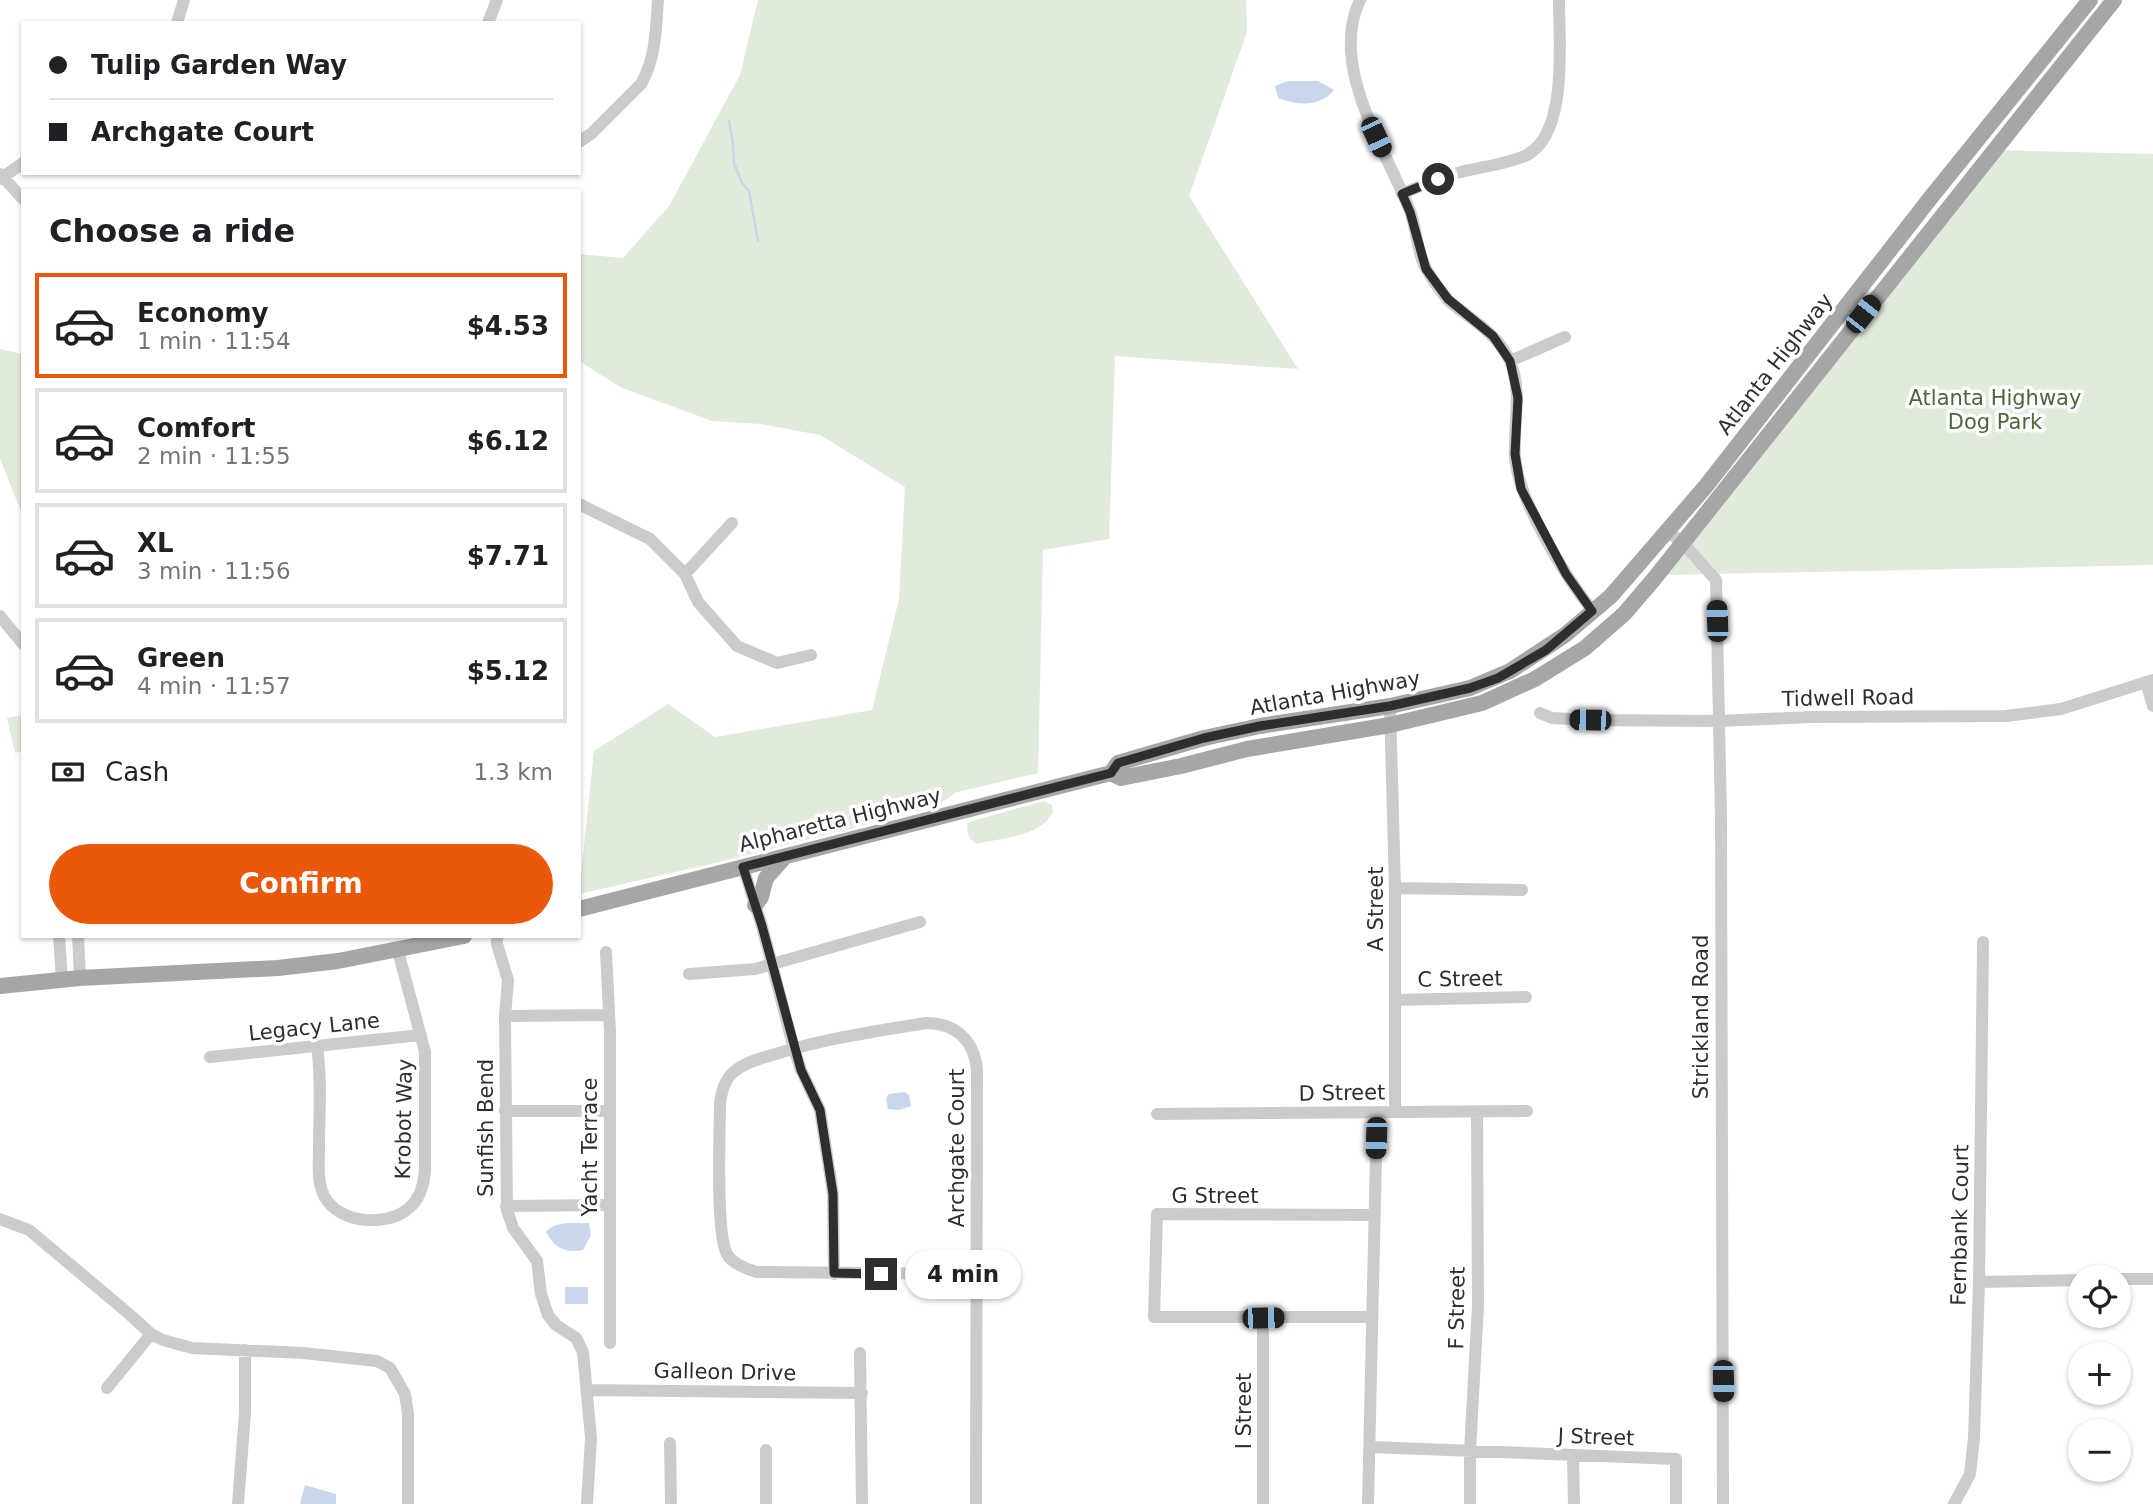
<!DOCTYPE html>
<meta charset="utf-8">
<style>
body{margin:0;font-family:"DejaVu Sans",sans-serif;background:#f6f6f6;color:#202124;height:100vh;display:flex;flex-direction:column;font-size:26px;white-space:nowrap}
*{box-sizing:border-box;margin:0}
p{font-size:23px;color:#757577}
.icon{flex:none;width:38px;height:38px;fill:none;stroke:currentColor;stroke-width:2;stroke-linecap:round;stroke-linejoin:round}
.map{position:relative;flex:1;overflow:hidden}
.side{position:absolute;left:21px;top:189px;width:560px;height:749px;display:flex;flex-direction:column;background:#fff;border-radius:0px;box-shadow:0 2px 5px #0004}
.side>*{flex:none}
.banner{position:absolute;left:21px;top:21px;width:560px;height:154px;border-radius:0px;box-shadow:0 2px 5px #0004;display:grid;align-content:center;height:154px;padding:0 28px;background:#fff}
.tools{position:absolute;left:2068px;top:1265px;display:grid;gap:14px}
.tools a{display:grid;place-items:center;width:63px;height:63px;border-radius:50%;background:#fff;box-shadow:0 2px 5px #0004;font-size:35px}
.end{position:absolute;width:32px;height:32px;margin:-16px;border:9px solid #2e2e2e;background:#fff;box-shadow:0 0 0 4px #fff}
.from{border-radius:50%}
.bubble{position:absolute;height:49px;border-radius:24px;background:#fff;box-shadow:0 2px 5px #0004;font-size:23px;font-weight:600;line-height:49px;text-align:center}
.car{position:absolute;width:21px;height:42px;margin:-21px -10px;border-radius:9px;box-shadow:0 0 5px 2px #0007;background:linear-gradient(#222 24%,#8ab4d8 0 40%,#222 0 76%,#8ab4d8 0 86%,#222 0)}
.banner b{display:flex;align-items:center;gap:24px;height:66px;font-size:26px}
.banner b+b{border-top:2px solid #e0e0e0}
.banner i{width:18px;height:18px;background:#202124}
ul{padding:0;list-style:none}
li{display:flex;align-items:center;gap:21px;height:105px;margin:0 14px 10px;padding:0 14px;border:4px solid #e0e0e0;border-radius:0px}
li div{flex:1}
li b{display:block;font-size:26px}
li em{font-style:normal;font-weight:600}
li.selected{border-color:#ea580c}
li>.icon{width:63px;height:63px;stroke-width:1.5}
h2{padding:0 28px;font-size:32px;line-height:84px}
.pay{display:flex;align-items:center;gap:18px;height:77px;padding:0 28px;font-size:26px}
.pay p{margin-inline-start:auto}
.primary-button{display:flex;gap:14px;margin-top:auto;padding:14px 28px}
.primary-button a{flex:1;height:80px;border-radius:42px;background:#ea580c;color:#fff;font-size:28px;font-weight:600;line-height:80px;text-align:center}
.map>svg:first-child{display:block}
.green{fill:#e1ebdb}
.water{fill:#c8d7eb}
.lines{fill:none;stroke-linecap:round;stroke-linejoin:round}
.stream{stroke:#c8d7eb;stroke-width:2.5}
.minor{stroke:#cbcbcb;stroke-width:12}
.major{stroke:#a6a6a6;stroke-width:16}
.route{stroke:#2e2e2e;stroke-width:9}
.labels{text-anchor:middle;stroke-width:7;stroke-linejoin:round;paint-order:stroke}
.street-label{font-size:21px;fill:#2e2e2e;stroke:#fff}
.park-label{font-size:21px;fill:#49693b;stroke:#fff}
</style>
<div class="map">
<svg width="2153" height="1504" viewBox="0 0 2153 1504">
<rect width="100%" height="100%" fill="#fff"/>
<!-- green -->
<path class="green" d="M758,0h488l1,32 -58,164 109,173 -183,-13 -6,183 -66,11 -5,223 -81,19 -22,15 -224,57 -132,30 15,-143 74,-47 47,33 157,-27 27,-111 6,-112 -85,-52 -60,-11 -48,-3 -92,-34 -41,-26v-107l44,4 46,-52 71,-131z
M1998,150l155,4v411l-490,10z
M0,349l23,5v162l-23,-57z
M23,715v36l-8,2 -8,-35z
M1044,801l8,4 1,7c-12,25 -52,26 -77,32 -8,-6 -10,-12 -8,-21l4,-2z"/>
<!-- water -->
<path class="water" d="M1288,81h30l16,9c-14,17 -36,16 -56,8l-3,-12z
M905,1092l4,3 2,11 -12,4 -11,-1 -2,-11 3,-4z
M589,1223l2,12 -8,15c-19,3 -27,-1 -37,-18 10,-12 28,-8 43,-9z
M565,1287h23v17h-23z
M305,1485l31,9v10h-36z"/>
<g class="lines">
<!-- stream -->
<path class="stream" d="M729,121l4,23 1,19 8,20 7,8 9,50"/>
<!-- minor -->
<path class="minor" d="M1360,0c-32,67 27,151 50,211 7,19 7,44 18,61 6,10 14,22 22,30 22,18 48,32 60,59 13,31 3,62 5,95 2,42 50,121 78,155
M177,23l7,-23
M488,23l9,-23
M579,142l13,-9 49,-49c15,-26 15,-55 17,-84
M0,174l23,25
M0,179l23,-16
M1402,194c18,-8 36,-16 55,-21 22,-6 47,-8 68,-17 44,-21 34,-115 34,-156
M1510,361l55,-24
M579,504l71,35 35,35 13,28 39,44 40,17 34,-8
M1668,532l14,10 34,38 5,237 2,687
M685,574l47,-51
M0,616l23,28
M2146,682l7,24
M1390,706l5,182v224
M1540,713l12,5 38,2 129,1 93,-4 194,-1 55,-7 92,-29
M743,867l19,59 32,123 7,21 19,40 13,84 1,80
M1395,888l127,2
M59,936l3,44
M78,936l2,42
M497,936v8l11,36 -3,36 2,194 6,18 24,33 4,33 7,21 8,10 20,13 7,14 8,86 -4,66
M606,952l4,80v311
M689,974l66,-5 165,-47
M1395,1000l131,-3
M505,1016l103,-1
M317,1046c5,34 2,69 2,102 0,14 -2,29 3,43 11,32 63,38 87,17 12,-10 15,-24 16,-38v-118l-27,-101
M210,1057l211,-22
M505,1111h104
M1157,1114l370,-3
M506,1206l104,-1
M0,1219l29,11 99,83 23,21 12,6 29,8 111,5 74,8 13,7 15,26 3,20v90
M976,1274l-220,-2c-10,-4 -21,-7 -28,-16 -13,-18 -8,-125 -8,-153 2,-13 5,-25 16,-33 13,-10 31,-13 46,-18 47,-14 95,-21 144,-29 30,0 49,18 51,48l-1,433
M2119,1279h34
M1979,1282l102,-2
M1372,1317h-218l3,-103 217,1
M860,1353l2,151
M107,1388l44,-54
M588,1390l274,3
M670,1443l1,61
M1371,1447l305,12v45
M1573,1455l1,49
M238,1504l7,-91v-63
M766,1504v-54
M1263,1504v-186
M1368,1504l9,-392
M1470,1504v-53l8,-145 -1,-194
M1954,1504l16,-30 4,-36 5,-156 4,-340"/>
<!-- major -->
<path class="major" d="M1111,773l10,5 60,-12 66,-17 143,-24 92,-22 53,-24 50,-31 39,-34 30,-35 460,-579
M1111,773l7,-10 86,-25 56,-12 130,-20 80,-18 40,-17 55,-36 46,-39 95,-110 226,-290 158,-196
M755,905l6,-8 5,-19 18,-20
M579,909l532,-136
M0,986l80,-8 198,-10 60,-7 126,-25"/>
</g>
<g class="lines">
<!-- route -->
<path class="route" d="M881,1274l-47,-1 -1,-79 -13,-84 -19,-40 -39,-144 -19,-59 368,-94 7,-10 86,-25 56,-12 130,-20 80,-18 28,-10 48,-28 46,-39 -26,-37 -45,-85 -6,-35 3,-56 -8,-37 -17,-25 -45,-37 -22,-30 -16,-57 -8,-18 36,-15"/>
</g>
<g class="labels">
<!-- street labels -->
<g class="street-label">
<text transform="translate(1775 364) rotate(-52)" y="7">Atlanta Highway</text>
<text transform="translate(1335 693) rotate(-10)" y="7">Atlanta Highway</text>
<text transform="translate(1848 698) rotate(-1)" y="7">Tidwell Road</text>
<text transform="translate(840 820) rotate(-14)" y="7">Alpharetta Highway</text>
<text transform="translate(1376 909) rotate(-90)" y="7">A Street</text>
<text transform="translate(1460 979) rotate(-1)" y="7">C Street</text>
<text transform="translate(1701 1017) rotate(-90)" y="7">Strickland Road</text>
<text transform="translate(314 1027) rotate(-6)" y="7">Legacy Lane</text>
<text transform="translate(1342 1093) rotate(-1)" y="7">D Street</text>
<text transform="translate(404 1119) rotate(-89)" y="7">Krobot Way</text>
<text transform="translate(486 1128) rotate(-90)" y="7">Sunfish Bend</text>
<text transform="translate(590 1147) rotate(-90)" y="7">Yacht Terrace</text>
<text transform="translate(957 1148) rotate(-90)" y="7">Archgate Court</text>
<text x="1215" y="1203">G Street</text>
<text transform="translate(1960 1225) rotate(-89)" y="7">Fernbank Court</text>
<text transform="translate(1457 1308) rotate(-89)" y="7">F Street</text>
<text transform="translate(725 1372) rotate(1)" y="7">Galleon Drive</text>
<text transform="translate(1244 1411) rotate(-90)" y="7">I Street</text>
<text transform="translate(1596 1437) rotate(2)" y="7">J Street</text>
</g>
<!-- park labels -->
<g class="park-label">
<text x="1995" y="405">Atlanta Highway<tspan x="1995" dy="24">Dog Park</tspan></text>
</g>
</g>
</svg>
<div class="tools">
<a><svg class="icon" aria-label="locate" viewBox="0 0 24 24"><circle cx="12" cy="12" r="6"/><path d="M12 2v4M12 18v4M2 12h4M18 12h4"/></svg></a>
<a>+</a>
<a>−</a>
</div>
<i class="end from" style="left:1438px;top:179px"></i>
<i class="end" style="left:881px;top:1274px"></i>
<div class="bubble" style="left:905px;top:1250px;width:116px">4 min</div>
<i class="car" style="left:1376px;top:137px;rotate:155deg"></i>
<i class="car" style="left:1863px;top:314px;rotate:38deg"></i>
<i class="car" style="left:1717px;top:621px;rotate:358deg"></i>
<i class="car" style="left:1590px;top:720px;rotate:271deg"></i>
<i class="car" style="left:1376px;top:1138px;rotate:182deg"></i>
<i class="car" style="left:1263px;top:1318px;rotate:89deg"></i>
<i class="car" style="left:1723px;top:1381px;rotate:179deg"></i>
<div class="banner">
<b><i class="from"></i>Tulip Garden Way</b>
<b><i></i>Archgate Court</b>
</div>
<section class="side">
<h2>Choose a ride</h2>
<ul>
<li class="selected"><svg class="icon" aria-label="car" viewBox="0 0 24 24"><path d="M5 17H2v-5l4-1 3-4h7l3 4 3 1v5h-3M9 17h6M6 11h13"/><circle cx="7" cy="17" r="2"/><circle cx="17" cy="17" r="2"/></svg><div><b>Economy</b><p>1 min · 11:54</p></div><em>$4.53</em></li>
<li><svg class="icon" aria-label="car" viewBox="0 0 24 24"><path d="M5 17H2v-5l4-1 3-4h7l3 4 3 1v5h-3M9 17h6M6 11h13"/><circle cx="7" cy="17" r="2"/><circle cx="17" cy="17" r="2"/></svg><div><b>Comfort</b><p>2 min · 11:55</p></div><em>$6.12</em></li>
<li><svg class="icon" aria-label="car" viewBox="0 0 24 24"><path d="M5 17H2v-5l4-1 3-4h7l3 4 3 1v5h-3M9 17h6M6 11h13"/><circle cx="7" cy="17" r="2"/><circle cx="17" cy="17" r="2"/></svg><div><b>XL</b><p>3 min · 11:56</p></div><em>$7.71</em></li>
<li><svg class="icon" aria-label="car" viewBox="0 0 24 24"><path d="M5 17H2v-5l4-1 3-4h7l3 4 3 1v5h-3M9 17h6M6 11h13"/><circle cx="7" cy="17" r="2"/><circle cx="17" cy="17" r="2"/></svg><div><b>Green</b><p>4 min · 11:57</p></div><em>$5.12</em></li>
</ul>
<div class="pay"><svg class="icon" aria-label="cash" viewBox="0 0 24 24"><path d="M3 7h18v10H3z"/><circle cx="12" cy="12" r="2"/></svg>Cash<p>1.3 km</p></div>
<div class="primary-button"><a>Confirm</a></div>
</section>
</div>
